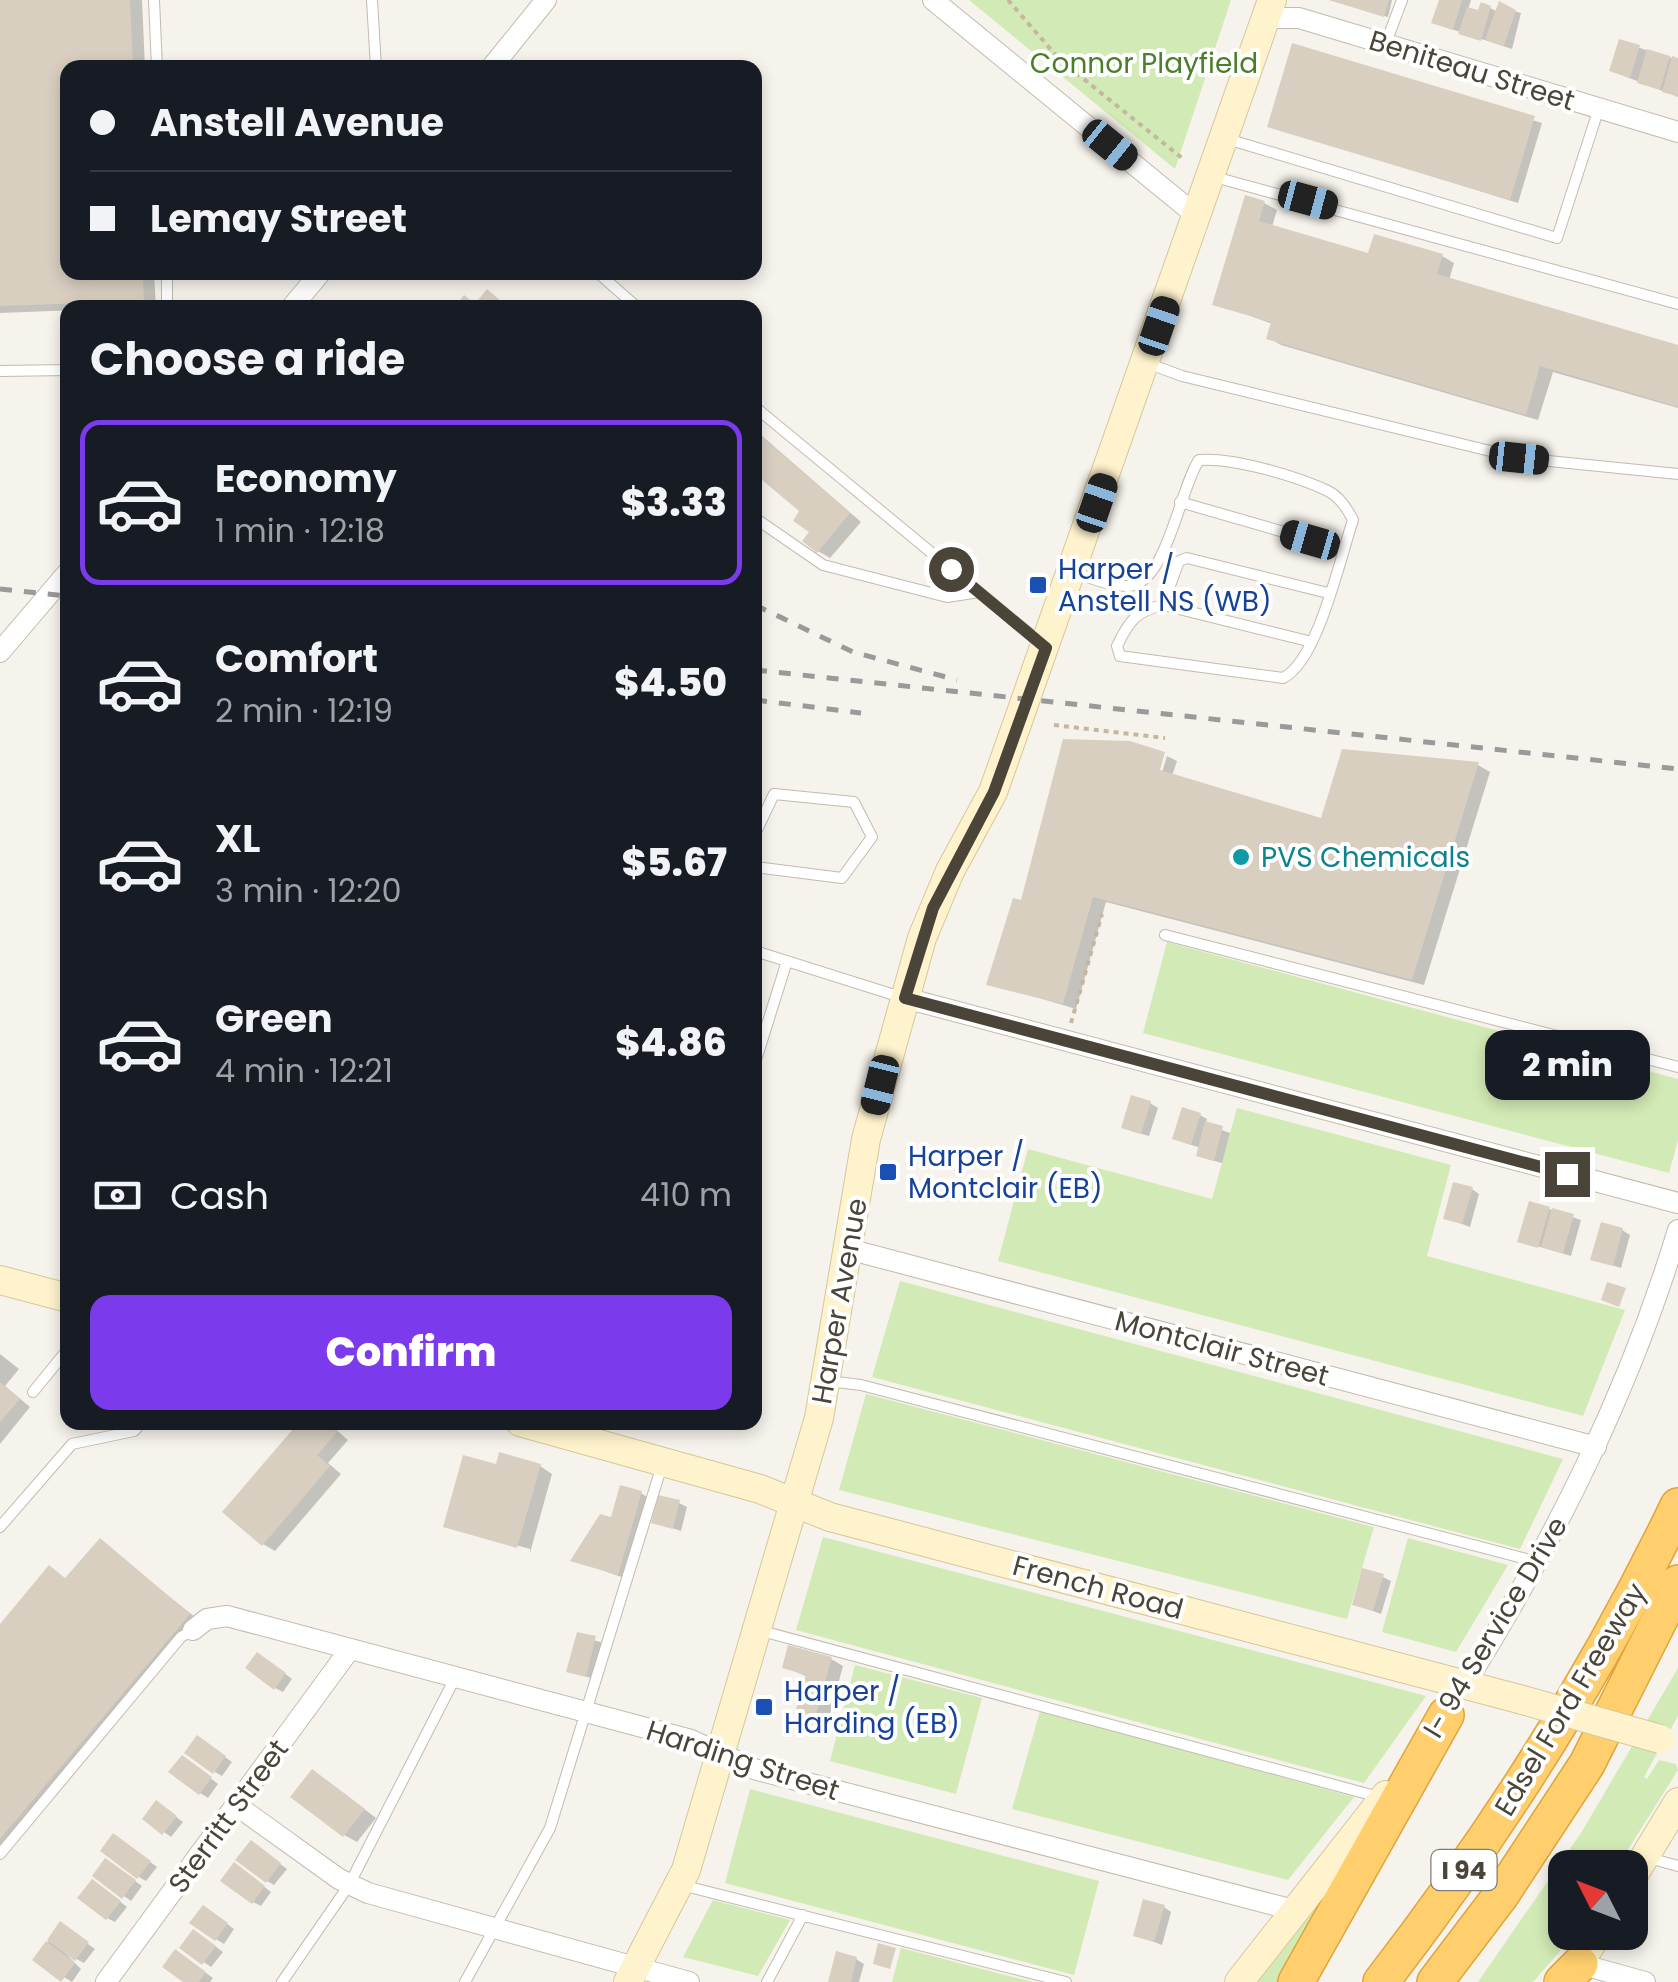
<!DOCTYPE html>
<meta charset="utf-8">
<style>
body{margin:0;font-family:Poppins,sans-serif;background:#20242c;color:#f1f3f6;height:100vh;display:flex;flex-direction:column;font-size:38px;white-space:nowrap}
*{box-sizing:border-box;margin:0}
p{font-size:32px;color:#9ea1a6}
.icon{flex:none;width:55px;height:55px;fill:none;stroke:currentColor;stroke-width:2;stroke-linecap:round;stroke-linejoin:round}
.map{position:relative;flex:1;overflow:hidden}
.details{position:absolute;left:60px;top:300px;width:702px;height:1130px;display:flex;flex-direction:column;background:#171b24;border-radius:20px;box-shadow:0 5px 15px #0003}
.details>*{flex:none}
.banner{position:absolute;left:60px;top:60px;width:702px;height:220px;border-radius:20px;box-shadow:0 5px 15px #0003;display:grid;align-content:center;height:220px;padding:0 30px;background:#171b24}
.needle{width:65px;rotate:312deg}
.buttons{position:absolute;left:1548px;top:1850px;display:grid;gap:20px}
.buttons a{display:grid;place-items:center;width:100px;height:100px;border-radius:20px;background:#171b24;box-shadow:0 5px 15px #0003;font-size:50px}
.end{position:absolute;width:45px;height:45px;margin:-22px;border:12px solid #4b4439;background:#fff;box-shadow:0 0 0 5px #fff}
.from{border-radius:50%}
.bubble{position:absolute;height:70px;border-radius:20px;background:#171b24;box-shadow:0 5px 15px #0003;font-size:32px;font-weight:800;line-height:70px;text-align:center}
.car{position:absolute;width:30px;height:60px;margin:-30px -15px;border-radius:12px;box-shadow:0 0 8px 2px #0007;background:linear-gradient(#222 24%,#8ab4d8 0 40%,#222 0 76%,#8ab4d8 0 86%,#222 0)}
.banner b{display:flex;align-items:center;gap:35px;height:95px;font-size:38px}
.banner b+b{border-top:2px solid #363941}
.banner i{width:25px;height:25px;background:#f1f3f6}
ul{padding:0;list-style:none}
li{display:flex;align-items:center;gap:30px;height:165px;margin:0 20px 15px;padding:0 10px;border:5px solid transparent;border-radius:20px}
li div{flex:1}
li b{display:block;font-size:38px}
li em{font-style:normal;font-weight:800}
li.on{border-color:#7c3aed}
li>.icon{width:90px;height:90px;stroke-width:1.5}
h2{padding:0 30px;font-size:45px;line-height:120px}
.pay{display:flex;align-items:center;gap:25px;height:110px;padding:0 30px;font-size:38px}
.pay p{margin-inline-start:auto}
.button{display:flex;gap:20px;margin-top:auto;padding:20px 30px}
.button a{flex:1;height:115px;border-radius:20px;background:#7c3aed;color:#fff;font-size:40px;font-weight:800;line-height:115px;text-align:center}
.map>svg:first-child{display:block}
.green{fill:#d2eab5}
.shadow{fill:#0003}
.building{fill:#d8cfc1}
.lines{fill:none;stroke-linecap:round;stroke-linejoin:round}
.lane-casing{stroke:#c2bbae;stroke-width:12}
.street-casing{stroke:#c2bbae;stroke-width:22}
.secondary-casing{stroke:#d6c79b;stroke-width:30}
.highway-casing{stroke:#e0a43c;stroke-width:38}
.path{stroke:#c4b79f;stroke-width:4;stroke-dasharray:5 5;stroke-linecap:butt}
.lane{stroke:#fff;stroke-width:10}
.street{stroke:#fff;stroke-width:20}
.secondary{stroke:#fff3cd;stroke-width:28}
.highway{stroke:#ffcf6e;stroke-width:35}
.rail{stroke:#9a9a9a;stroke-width:5;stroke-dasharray:12 12;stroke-linecap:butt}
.secondary-bridge-casing{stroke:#d6c79b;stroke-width:30;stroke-linecap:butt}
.secondary-bridge{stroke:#fff3cd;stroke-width:28}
.route{stroke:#4b4439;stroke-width:12}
.transit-dot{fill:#1a4fb4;stroke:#fff;stroke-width:4}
.culture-dot{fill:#0f9aa8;stroke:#fff;stroke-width:4}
.labels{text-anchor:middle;stroke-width:8;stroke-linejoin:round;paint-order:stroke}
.shield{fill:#fff;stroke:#817c74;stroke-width:2.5}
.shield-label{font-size:25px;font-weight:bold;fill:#4b4439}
.park-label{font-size:28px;fill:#4a7f2a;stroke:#fff}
.street-label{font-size:28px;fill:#4b4439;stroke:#fff}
.transit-label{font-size:28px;fill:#164399;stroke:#fff;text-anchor:start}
.culture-label{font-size:28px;fill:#0d838f;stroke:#fff;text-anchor:start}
</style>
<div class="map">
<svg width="1678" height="1982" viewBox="0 0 1678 1982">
<rect width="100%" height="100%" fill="#f6f3ec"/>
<!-- green -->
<path class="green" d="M969,0h262l-56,169z
M1167,942l511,137v61l-9,33 -526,-140z
M1237,1108l214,57 -24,91 198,54 -42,106 -585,-155 30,-112 184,50z
M900,1281l663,178 -43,90 -648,-172z
M866,1394l508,133 -27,92 -508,-129z
M823,1537l603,159 -62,87 -568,-153z
M1408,1538l100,27 -52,87 -74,-20z
M855,1665l127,33 -26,96 -126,-33z
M1678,1668v48l-34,61 3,2 12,-19 17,4 2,6 -61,97 -52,1v64l11,1 -43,49h-55l103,-149z
M1040,1711l314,86 -66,83 -276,-71z
M750,1789l349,92 -25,94 -349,-92z
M1343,1872l-63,110h-26z
M713,1900l77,20 -32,56 -75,-19z
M901,1948l132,34h-141z"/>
<!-- shadow -->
<path class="shadow" d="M0,0h142l3,68h-77v204h86l2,35 -156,6z
M1329,0h63l-4,17z
M1442,0h29l-3,10 12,3 10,-5 6,3 2,-4 23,6 -9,36 -70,-23z
M1621,42l57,18v37l-59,-23z
M1293,47l249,76 -24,80 -248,-77z
M1264,203l13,7 -5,17 98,29h72l12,7 -5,17 229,67v61l-125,-36 -15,48 -257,-75 -12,-7 4,-14 -58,-21z
M755,430l106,92 -31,36 -12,-7 -16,-40 -47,-40z
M1344,751l134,14 12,7 -66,213 -318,-83 -30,107 -87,-26 34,-80 131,-122 5,1 8,-26 10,5 -5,15 150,45z
M1150,1103l8,5 -9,28 -18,-5z
M1200,1115l7,4 -1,5 24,9 -8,30 -15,-4 -8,-4 2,-7 -19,-6z
M1472,1189l7,5 -9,33 -24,-9z
M1549,1209l32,11 -10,36 -51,-15z
M1622,1230l8,5 -9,33 -28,-9z
M0,1354l19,15 -14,17 25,21 -30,37z
M302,1422h25l21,18 -20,23 13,11 -66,77 -12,-7z
M540,1466l12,8 -22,79v-4l-84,-23 52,-59z
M641,1493l12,8 -23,79 -57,-20z
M679,1503l8,4 -6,24 -27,-9z
M100,1541l101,81 -201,238v-232l50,-60 17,12z
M1383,1577l8,4 -10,33 -27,-10z
M578,1635l25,8 -9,36 -25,-8z
M266,1659l26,20 -9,13 -8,-4z
M831,1659l12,7 -17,63 -28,-17 10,-35 -23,-10z
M205,1743l27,19 -10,14 -7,-4z
M190,1762l28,22 -10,14 -8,-5z
M325,1779l51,39 -19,24 -13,-7z
M164,1808l19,14 -12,15 -7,-5z
M122,1841l35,26 -11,14 -7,-4z
M259,1848l28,21 -13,16 -7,-4z
M113,1865l29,21 -11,15 -7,-5z
M242,1870l29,22 -10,14 -8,-4z
M100,1886l27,21 -12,15 -8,-4z
M1164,1907l7,5 -9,33 -26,-10z
M211,1912l23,17 -10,15 -8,-5z
M61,1925l34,24 -11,14 -19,-10 16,16 -9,13 -37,-23z
M201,1936l22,16 -12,15 -29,-20z
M184,1957l29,21 -3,4h-23z
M856,1959l8,5 -5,18h-29z"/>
<!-- building -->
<path class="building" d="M0,0h130l3,68h-65v204h75l1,29 -144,5z
M1329,0h60l-5,17z
M1439,0h23l-9,30 -22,-7z
M1499,1l17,9 -12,36 -19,-6z
M1481,2l10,4 -10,35 -23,-7 9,-27 11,3z
M1619,39l21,6 -10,33 -21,-7z
M1292,43l243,73 -25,84 -243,-73z
M1647,49l23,7 -10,34 -23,-7z
M1672,56l6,2v38l-16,-4z
M1245,195l20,6 -6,20 109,32 6,-19 69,20 -6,20 241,71v62l-138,-41 -14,49 -260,-76 5,-17 -59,-17z
M487,289l22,19h-55l10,-13 11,9z
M755,431l95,82 -33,40 -15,-12 7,-9 -16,-11 6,-10 -44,-37z
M1063,739l67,2 35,11 -5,18 161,48 21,-69 137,13 -67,218 -319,-83 -30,107 -77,-19 27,-87 8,2z
M1131,1095l20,6 -10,33 -20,-6z
M1182,1107l19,6 -10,32 -19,-6z
M1205,1121l18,5 -9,35 -18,-5z
M1453,1182l20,5 -11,37 -19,-5z
M1529,1201l21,6 -12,41 -21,-6z
M1552,1208l22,6 -11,39 -22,-6z
M1601,1222l22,6 -10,38 -23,-6z
M1607,1282l19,6 -7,19 -18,-7z
M0,1382l20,17 -20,23z
M299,1422h27l11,10 -20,23 13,11 -68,80 -40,-34z
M499,1452l42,12 -24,84 -74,-21 20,-72 33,9z
M620,1485l22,6 -24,84 -48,-14 30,-47 11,3z
M658,1495l22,5 -7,29 -22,-6z
M100,1538l90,76 -190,225v-215l49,-59 16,13z
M1362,1568l22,6 -11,37 -21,-6z
M577,1632l19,4 -10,41 -20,-5z
M788,1645l44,12 -19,68 -18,-12 11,-38 -24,-7z
M257,1652l29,21 -12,17 -29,-22z
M197,1735l29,21 -13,18 -29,-21z
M182,1755l30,22 -13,18 -31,-23z
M312,1769l53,40 -22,28 -53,-40z
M156,1800l21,16 -15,19 -20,-16z
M113,1833l38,28 -14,18 -37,-28z
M251,1840l30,23 -15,20 -31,-23z
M105,1858l31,22 -14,19 -30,-23z
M234,1862l31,24 -13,18 -32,-23z
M92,1879l29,22 -15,19 -29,-22z
M1143,1899l22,6 -11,37 -21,-6z
M203,1905l25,18 -13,18 -26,-18z
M60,1921l29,21 -14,19 -28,-21z
M193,1929l23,17 -14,19 -23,-17z
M46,1941l29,22 -14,19 -29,-22z
M878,1943l18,5 -6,21 -17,-5z
M175,1949l31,23 -7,10h-16l-21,-15z
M836,1951l21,6 -6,25h-23z"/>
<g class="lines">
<!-- lane casing -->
<g class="lane-casing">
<path id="lane" d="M154,0l3,68
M372,0l4,68
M1386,43l16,-43
M1224,138l333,100 42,-130
M1211,176l467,128
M167,272v36
M597,272l41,36
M1147,363l35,13 337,82 159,16
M0,371l68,-1
M755,407l287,237
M1180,502l163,47
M755,518l68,47 124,32 32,-5
M1074,573c16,4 37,14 54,13 39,-1 52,-99 71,-126 32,-3 98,16 129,31 12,6 19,17 25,29 -13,38 -35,141 -70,158l-163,-22 -3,-10c12,-25 19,-35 46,-41l149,37
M1163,605l16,-44 8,-3 141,35
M755,834l19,-40 80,8 18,35 -30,41 -87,-11
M1165,935l513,132
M755,951l149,47
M755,1063l32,-102
M828,1381l33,4 677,177
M33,1392l35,-43
M0,1527l72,-83 62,-13 8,-9
M758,1630l621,167
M0,1854l181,-217 12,-7
M1645,1857l33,9
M681,1885l385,97
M282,1982l67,-97 106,-207
M465,1982l85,-154 113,-366
M767,1982l36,-67"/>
</g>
<!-- street casing -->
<g class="street-casing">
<path id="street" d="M933,0l264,216
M1265,18h34l379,114
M491,68l55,-68
M291,308l30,-36
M0,652l68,-80
M905,998l773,205
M848,1249l748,198
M193,1630l14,-11 20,-3 464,124 63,29 543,142
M1465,1684c89,-143 164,-292 213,-454
M236,1805l103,74 29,14 321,89
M1580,1964l65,18
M106,1982l244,-333"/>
</g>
<!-- secondary casing -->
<g class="secondary-casing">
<path id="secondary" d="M0,1280l68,18
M520,1422l240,67 70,28 689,182
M1630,1881l48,-79
M1568,1981l31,-49
M628,1982l58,-112 133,-452 47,-279 56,-201 28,-67 43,-79 279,-792
M1239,1982l147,-187"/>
</g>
<!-- highway casing -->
<g class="highway-casing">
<path id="highway" d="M1296,1982l150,-267
M1381,1982c115,-149 216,-307 297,-476
M1435,1982l66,-87 86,-131 91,-181
M1562,1982l18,-18"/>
</g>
<!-- path -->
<path class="path" d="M1008,0l52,60 122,98
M1054,725l111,13
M1071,1023l31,-109"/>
<!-- lane -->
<use href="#lane" class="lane"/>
<!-- street -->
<use href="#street" class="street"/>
<!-- secondary -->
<use href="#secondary" class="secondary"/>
<!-- highway -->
<use href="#highway" class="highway"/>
<!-- rail -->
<path class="rail" d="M0,589l68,7
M755,605l98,47 104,28
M755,670l923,99
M755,700l106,13"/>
<!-- secondary-bridge casing -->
<g class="secondary-bridge-casing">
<path id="secondary-bridge" d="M1519,1699l141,40"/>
</g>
<!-- secondary-bridge -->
<use href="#secondary-bridge" class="secondary-bridge"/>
</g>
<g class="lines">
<!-- route -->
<path class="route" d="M951,569l95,79 -52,144 -61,116 -28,90 662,176"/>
</g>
<!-- markers -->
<g class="transit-dot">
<rect x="1028" y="575" width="20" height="20" rx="5"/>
<rect x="878" y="1162" width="20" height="20" rx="5"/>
<rect x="754" y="1697" width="20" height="20" rx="5"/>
</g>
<circle class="culture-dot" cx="1241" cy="857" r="10"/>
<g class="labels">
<!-- shield labels -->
<rect class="shield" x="1431.5" y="1850" width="65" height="40" rx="8"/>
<g class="shield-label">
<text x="1464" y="1879">I 94</text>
</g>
<!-- park labels -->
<g class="park-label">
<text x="1144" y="73">Connor Playfield</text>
</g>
<!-- street labels -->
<g class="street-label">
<text transform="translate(1472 70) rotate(17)" y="10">Beniteau Street</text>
<text transform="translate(839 1301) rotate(-80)" y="10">Harper Avenue</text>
<text transform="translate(1222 1348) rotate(15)" y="10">Montclair Street</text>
<text transform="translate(1098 1587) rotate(15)" y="10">French Road</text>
<text transform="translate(1495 1627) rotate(-59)" y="10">I- 94 Service Drive</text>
<text transform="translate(1570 1699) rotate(-59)" y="10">Edsel Ford Freeway</text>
<text transform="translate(743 1760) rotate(18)" y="10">Harding Street</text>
<text transform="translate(228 1816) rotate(-54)" y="10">Sterritt Street</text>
</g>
<!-- transit labels -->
<g class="transit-label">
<text x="1058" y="579">Harper /<tspan x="1058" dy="32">Anstell NS (WB)</tspan></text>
<text x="908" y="1166">Harper /<tspan x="908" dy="32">Montclair (EB)</tspan></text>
<text x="784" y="1701">Harper /<tspan x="784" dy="32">Harding (EB)</tspan></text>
</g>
<!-- culture labels -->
<g class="culture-label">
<text x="1261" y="867">PVS Chemicals</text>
</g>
</g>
</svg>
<div class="buttons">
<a><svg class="needle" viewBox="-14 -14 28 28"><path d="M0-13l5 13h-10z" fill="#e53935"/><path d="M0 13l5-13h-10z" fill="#9ea1a6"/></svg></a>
</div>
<i class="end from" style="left:951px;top:569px"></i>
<i class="end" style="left:1567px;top:1174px"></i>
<div class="bubble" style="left:1485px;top:1030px;width:165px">2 min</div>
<i class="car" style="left:1110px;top:145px;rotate:129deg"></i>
<i class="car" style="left:1308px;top:200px;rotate:105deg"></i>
<i class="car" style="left:1159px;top:326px;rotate:19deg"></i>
<i class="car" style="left:1519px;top:458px;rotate:96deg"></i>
<i class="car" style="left:1097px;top:503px;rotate:19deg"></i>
<i class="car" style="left:1310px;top:540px;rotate:286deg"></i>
<i class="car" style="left:880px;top:1085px;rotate:194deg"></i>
<div class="banner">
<b><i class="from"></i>Anstell Avenue</b>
<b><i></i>Lemay Street</b>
</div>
<section class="details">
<h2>Choose a ride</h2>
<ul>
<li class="on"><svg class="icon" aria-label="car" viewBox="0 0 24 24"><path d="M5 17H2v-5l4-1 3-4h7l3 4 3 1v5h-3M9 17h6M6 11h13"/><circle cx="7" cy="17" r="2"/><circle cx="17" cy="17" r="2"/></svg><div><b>Economy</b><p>1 min · 12:18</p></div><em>$3.33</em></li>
<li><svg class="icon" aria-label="car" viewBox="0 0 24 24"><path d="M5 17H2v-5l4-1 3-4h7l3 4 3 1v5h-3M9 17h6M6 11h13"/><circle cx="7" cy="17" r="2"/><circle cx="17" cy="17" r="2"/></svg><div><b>Comfort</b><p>2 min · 12:19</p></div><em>$4.50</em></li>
<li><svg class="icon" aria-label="car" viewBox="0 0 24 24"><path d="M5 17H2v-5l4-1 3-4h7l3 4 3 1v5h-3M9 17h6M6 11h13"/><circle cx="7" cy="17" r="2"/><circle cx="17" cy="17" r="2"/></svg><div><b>XL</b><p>3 min · 12:20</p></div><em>$5.67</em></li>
<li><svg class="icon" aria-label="car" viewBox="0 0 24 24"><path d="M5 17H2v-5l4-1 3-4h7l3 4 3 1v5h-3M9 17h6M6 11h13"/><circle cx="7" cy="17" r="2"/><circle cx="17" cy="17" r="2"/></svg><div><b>Green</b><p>4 min · 12:21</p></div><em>$4.86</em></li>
</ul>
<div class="pay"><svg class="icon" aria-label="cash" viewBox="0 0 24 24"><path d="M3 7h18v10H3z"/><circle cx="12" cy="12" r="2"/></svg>Cash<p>410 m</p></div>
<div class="button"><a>Confirm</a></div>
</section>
</div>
